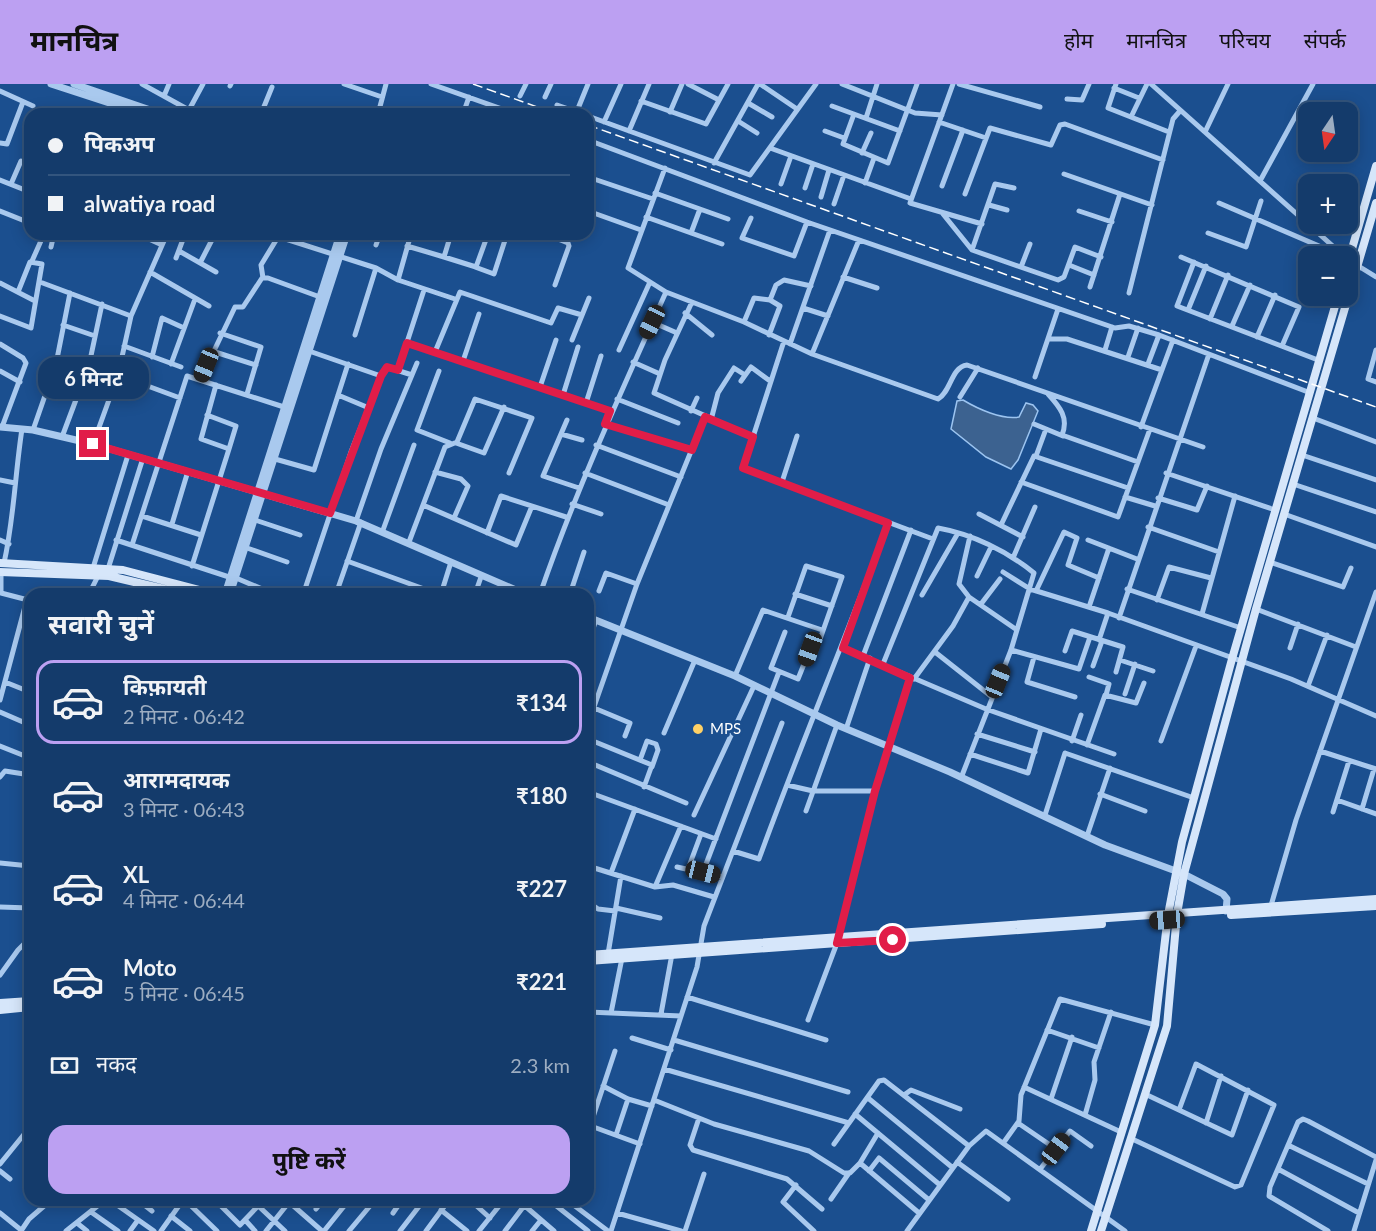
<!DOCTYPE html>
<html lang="hi">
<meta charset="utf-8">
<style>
body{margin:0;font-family:Lato,"Noto Sans Devanagari",sans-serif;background:#214673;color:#f1f3f6;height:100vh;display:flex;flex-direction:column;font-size:22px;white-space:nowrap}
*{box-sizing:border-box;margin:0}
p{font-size:20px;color:#9dadc1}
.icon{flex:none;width:33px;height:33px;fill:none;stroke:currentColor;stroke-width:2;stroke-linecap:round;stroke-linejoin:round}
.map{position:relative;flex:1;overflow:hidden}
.sheet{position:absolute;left:24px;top:504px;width:570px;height:618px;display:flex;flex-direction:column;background:#143b6b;border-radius:18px;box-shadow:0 3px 15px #0003,0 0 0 2px #33557e}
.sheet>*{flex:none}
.banner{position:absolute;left:24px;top:24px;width:570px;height:132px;border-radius:18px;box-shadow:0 3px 15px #0003,0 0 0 2px #33557e;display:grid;align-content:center;height:132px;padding:0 24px;background:#143b6b}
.needle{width:39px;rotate:193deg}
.buttons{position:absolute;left:1298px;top:18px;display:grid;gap:12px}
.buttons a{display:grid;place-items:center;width:60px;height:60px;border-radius:12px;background:#143b6b;box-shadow:0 3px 15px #0003,0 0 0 2px #33557e;font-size:30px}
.end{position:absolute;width:27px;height:27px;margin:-14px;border:8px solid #e11d48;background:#fff;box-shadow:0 0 0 3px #fff}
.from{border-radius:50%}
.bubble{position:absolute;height:42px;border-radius:18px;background:#143b6b;box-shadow:0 3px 15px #0003,0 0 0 2px #33557e;font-size:20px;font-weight:700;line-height:42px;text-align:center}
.car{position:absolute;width:18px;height:36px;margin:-18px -9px;border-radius:8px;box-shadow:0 0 4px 2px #0007;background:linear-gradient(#222 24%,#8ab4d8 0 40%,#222 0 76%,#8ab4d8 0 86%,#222 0)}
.banner b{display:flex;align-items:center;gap:21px;height:57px;font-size:22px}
.banner b+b{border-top:2px solid #33557e}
.banner i{width:15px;height:15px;background:#f1f3f6}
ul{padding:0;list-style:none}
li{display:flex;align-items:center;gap:18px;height:84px;margin:0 12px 9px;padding:0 12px;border:3px solid transparent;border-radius:18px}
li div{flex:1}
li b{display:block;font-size:22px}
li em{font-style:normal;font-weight:700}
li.on{border-color:#bca0f2}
li>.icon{width:54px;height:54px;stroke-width:1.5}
h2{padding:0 24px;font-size:27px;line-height:72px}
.pay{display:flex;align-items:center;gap:15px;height:66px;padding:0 24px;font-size:22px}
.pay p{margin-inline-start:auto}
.button{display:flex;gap:12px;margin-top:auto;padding:12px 24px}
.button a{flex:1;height:69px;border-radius:18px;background:#bca0f2;color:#111;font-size:24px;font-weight:700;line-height:69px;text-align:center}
header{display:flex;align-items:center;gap:36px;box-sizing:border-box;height:84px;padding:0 30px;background:#bca0f2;color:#111}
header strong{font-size:28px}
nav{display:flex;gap:33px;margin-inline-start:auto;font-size:21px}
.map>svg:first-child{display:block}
.water{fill:#3c6290;stroke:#9cc4f0;stroke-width:1.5}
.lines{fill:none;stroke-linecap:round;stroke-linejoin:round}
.minor{stroke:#a9c9ee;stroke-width:5}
.tertiary{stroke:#a9c9ee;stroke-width:7}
.secondary{stroke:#d6e6fa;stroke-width:8}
.rail{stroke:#fff;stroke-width:1.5;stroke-dasharray:10 4.5;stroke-linecap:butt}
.route{stroke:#e11d48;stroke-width:8}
.poi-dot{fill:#ffd166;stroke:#1b4f8f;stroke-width:2}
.labels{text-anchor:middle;stroke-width:6;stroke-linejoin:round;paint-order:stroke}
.poi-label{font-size:15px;fill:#fff;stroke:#1b4f8f;text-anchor:start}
</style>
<header>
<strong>मानचित्र</strong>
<nav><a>होम</a><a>मानचित्र</a><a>परिचय</a><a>संपर्क</a></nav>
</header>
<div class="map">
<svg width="1376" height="1147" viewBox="0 0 1376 1147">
<rect width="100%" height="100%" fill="#1b4f8f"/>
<!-- water -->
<path class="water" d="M963,316c15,9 39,20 56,17l7,-14 7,2 5,6 -20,49 -7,9 -25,-12 -35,-28 6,-28z"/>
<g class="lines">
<!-- minor -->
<path class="minor" d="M142,0l47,26
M344,0l38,13
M431,0l85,30
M688,0l31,16
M760,0l37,25
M842,0l73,29 27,2
M953,0l-43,119 72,21
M959,0l81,23
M1116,0l-8,24 61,24
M1151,0l193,172
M230,2l1,-2
M1114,4l25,10
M0,7l33,15
M164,12l5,-12
M520,12l6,-12
M545,13l6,-13
M1067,15l15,1 7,-16
M641,17l65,23 22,-40
M748,19l24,14
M557,21l26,9
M832,22l68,25
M402,25l15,5
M577,27l11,-27
M670,28l12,-28
M191,30l-2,-4 14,-26
M261,30l11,-27
M378,30l8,-30
M463,30l6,-17
M854,30l-11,30 45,19 29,-79
M588,32l162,59 66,-91
M1131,33l16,-33
M866,34l11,-34
M738,37l19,12
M604,38l17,-38
M939,38l47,16
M629,47l20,-47
M825,47l19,7
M1205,48l23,-48
M588,56l219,82 308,106 14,-2 30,9 149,57
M0,59l7,1 16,-42
M27,61l3,1
M770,64l141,51
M862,69l9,-20
M714,79l44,-79
M665,84l-37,100 38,24 78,30 68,32 47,-114
M1064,90l88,31
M588,93l65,22
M0,96l30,12
M1260,97l53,-97
M865,99l9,-25
M11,100l10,-23
M781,100l10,-28
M942,102l21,-56
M805,104l8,-24
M27,107l3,-10
M655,109l73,26
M965,110l25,-66 61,17 9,-20 5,-1 98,36
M821,113l8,-27
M1219,119l121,52
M834,120l10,-29
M989,121l18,5
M0,127l30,12
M588,127l53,19
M1079,127l33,11
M943,130l29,36 86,30 6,-3 11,-30 26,10
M646,133l76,27
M751,134l-9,20 52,18 13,-34
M691,149l9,-24
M1208,149l38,14 15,-46
M138,150l24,11
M270,150l106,34 22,12 13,-46
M540,150l13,3 5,-3
M553,153l15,6 1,3 -14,39
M376,161l4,-11
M407,162l37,11 7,-23
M51,163l3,-13
M972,166l23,-66 19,4
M179,167l37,21
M444,173l32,10 12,-33
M1181,173l118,50 -17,39
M176,174l9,-24
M1347,175l29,18
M32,177l12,-27
M1194,178l-17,44 141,54
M200,179l15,-29
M1069,181l25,10
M475,183l19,7 13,-40
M1021,183l9,-23
M150,188l59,34
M843,193l34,11
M263,194l-2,-13 17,-28
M398,196l57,19
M40,198l91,34
M0,199l35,18
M1090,203l30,-93
M1129,209l44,-174 7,-8
M770,216l6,-15 8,-5 27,6
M692,218l-27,58 -11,33 99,44
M803,224l25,8
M1188,226l18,-44
M685,229l27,22
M0,232l31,12 11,-64 -12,-2 -12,30
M1210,235l18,-44
M652,238l25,11
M744,238l10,-24 16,2 10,6 -11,29
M63,241l32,11
M1232,242l18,-41
M220,249l41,14 -14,47
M355,251l21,-67
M1257,253l18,-42
M1049,255h18l95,31
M572,256l17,-42
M784,257l-41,127 190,71
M407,259l204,68
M0,260l23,14 3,5 -24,64
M790,260l40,-114
M124,262l57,21
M619,266l31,-68
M1105,266l7,-23
M1376,266l-8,29 8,3
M212,267l44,14
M435,268l25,-60 91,31 7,-15 24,7
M812,270l126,45c13,-7 13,-32 29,-34l236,82
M58,273l60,18 62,23
M152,273l10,-39 22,10
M1128,273l10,-29
M463,277l16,-47
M633,278l27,12
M171,280l24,-65
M1148,280l11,-29
M398,286l26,-80
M0,287l20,11
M439,287l-22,59 33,13
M381,292l6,-9 25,8
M1035,293l23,-68
M200,296l35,-73h8l19,-29h6l52,19
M741,297l10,-14 19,14
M540,303l16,-47
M1048,310c12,13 21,24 14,41l76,27
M338,311l31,13
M563,311l15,-48
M960,313l18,-29
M617,315l61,24
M586,319l15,-47
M691,327l6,-13
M207,331l29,11 -7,23
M1313,334l63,24
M567,336l-24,56 36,12
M711,336l7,-27 16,-25 11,7
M605,340l87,26
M1034,340l29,12
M1141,343l32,-87
M33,346l23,-66 14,-71
M561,350l21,6
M62,353l27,-72 13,-61
M456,359l28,10 20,-46
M93,360l25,-69 13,-59 36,-82
M596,361l85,32
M1302,371l74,25
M1036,372l10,-27
M275,375l39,11 34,-106
M435,388l26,7 7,7 -14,32
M585,389l84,32
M1166,389l109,37
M0,396l15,3
M782,398l15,-46
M1021,398l97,35 32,-88
M1293,400l83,28
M1125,413l30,9
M1158,414l39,12 10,-24
M572,420l29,10
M423,421l93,40 16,-39
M979,430l44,23
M1284,430l92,33
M142,432l59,19
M255,436l45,15
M356,437l25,-72 36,-86
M172,440l16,-53
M1001,441l33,-69 94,32
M1148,443l71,25
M383,446l31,-85
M487,449l14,-37 65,21
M970,452l-11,48 10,13 48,33
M0,456l9,4
M116,456l113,37
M1088,456l49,19
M409,458l36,-95 12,-5 18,-43 57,19 -23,55
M132,461l55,-169 97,31
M247,464l40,14
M1013,474l22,-51
M347,477l91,33
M1270,478l73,25 8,-19
M4,479c10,-44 11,-89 18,-134
M192,482l37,-117 -28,-10 15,-54
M93,484l35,-113
M108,485l35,-111
M1,487v22l27,7
M1003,488l27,17 78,24 183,66 85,37
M977,492l14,-29
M236,494l38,16
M306,502l45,-134 30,-76 -72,-25
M1127,505l114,39
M599,507l7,-18 31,11
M1036,507l28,-59 13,6 -9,27 31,13
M89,510l10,-20
M336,510l25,-72
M441,510l10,-32
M475,510l6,-17
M540,510c36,-104 81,-202 126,-302
M570,510l14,-42
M795,510l37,12
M922,511l36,-62
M1157,516l12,-33 42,11
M981,520l19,-25
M1089,523l20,-59
M1256,525l100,38
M1202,530l33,-118
M788,533l18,-51 36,11 -23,65
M1119,534l90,-264
M785,548l-14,36 27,11 12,-30
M1099,556l9,-27
M588,559l8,-23
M843,564l143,61 128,45
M1290,564l8,-24
M1011,566l68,19 11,-32
M1065,567l7,-20 51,16 -7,25
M935,568l57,45
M863,572l48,-126
M1034,573l-7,25 48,15
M1120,576l33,11
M883,580l55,-136c34,6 69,23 96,45l-23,77 -50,128
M1093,582l9,-25
M735,592l28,-66 59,20
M1089,593l20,7 -3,11
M914,595l39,-53 16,-29
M5,598l25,10
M1308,602l19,-51
M1125,610l10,-30
M0,616l27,-101
M594,624l36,15 -5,13
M0,628l30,13
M588,640l49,-140 68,-167
M846,645l24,-71
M664,649l31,-73
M977,650l58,18
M588,655l64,26 -8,22
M1072,657l9,-26
M1161,657l35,-95
M1087,661l18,-50 31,8 8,-20
M0,662l30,12
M1320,667l56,18
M970,670l58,19 13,-44
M640,676l7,-19 9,3 2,6 -6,17
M588,678l98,41
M0,693l5,-6 19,3
M787,701l26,6h62
M588,708l128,47
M1100,710l45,17
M1337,716l39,14
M1362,725l12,-40
M806,727l31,-86
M1333,728l16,-51
M694,731l60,-129
M1045,731l20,-62 129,45
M1087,752l23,-68
M733,767l26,8c41,-113 88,-223 129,-336
M0,779l30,3
M588,782l67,21 18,-2 41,12
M677,783l45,10
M688,785l13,-35
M703,788l76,-200
M611,789l24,-64
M655,803l26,-61
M588,818l10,7 17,2
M0,823l30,1
M616,824l44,10
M1270,825l26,-89 80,-228
M608,870l13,-78
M0,891l18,-25 12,-12
M687,913l139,43
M588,928l93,4
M611,929l11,-55
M661,930l11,-60
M808,936l29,-77 38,-152 35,-113
M1047,946l52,18
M632,954l39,12
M674,956l174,52
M664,985l185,54
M603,1002l25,13 24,7
M1024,1003l97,45
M1145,1010l87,41 16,-45
M904,1011l7,-5 49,19
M868,1014l85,70
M1051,1015l21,-62
M654,1016l60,24 95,27 35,22h6l10,-10
M855,1030l85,71
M1085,1031l10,-35 -1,-18 17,-50
M699,1034l-9,27 3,5 94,29 35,30
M1018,1039l38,26
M1206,1039l15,-47
M588,1041l52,19
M590,1042l25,-75
M878,1049l-18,30 59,50
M616,1051l12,-36
M1130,1054l105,49 6,-2 33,-80 -78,-41 -17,46
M1004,1058l15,-21 2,-26 39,-96 95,26
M834,1060l45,-63 5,-1 85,66
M1288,1061l80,39
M957,1078l51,37
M0,1080l30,-37
M1041,1084l29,-37 21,15
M30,1085l-5,6 5,6
M1278,1085l81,44
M0,1087l10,8
M869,1087l10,-13 50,42
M796,1101l-13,17 31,29
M831,1115l18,-26
M110,1116l44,31
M138,1116l14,11
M185,1116l32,31
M215,1116l25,25 18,-19
M252,1116l33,31
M470,1116l20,18
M518,1116l36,31
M549,1116l39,31
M567,1116l41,31
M289,1118l33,29
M316,1125l7,-9
M441,1126l26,21
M91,1128l27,19
M0,1129l21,17
M393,1129l9,-13
M617,1129l64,18
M171,1132l19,15
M246,1137l9,10
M77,1139l10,8
M21,1147l8,-12 22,-19
M66,1147l39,-31
M130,1147l8,-11
M161,1147l22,-31
M266,1147l24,-30
M324,1147l25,-31
M349,1147l26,-31
M400,1147l24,-31
M426,1147l23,-31
M479,1147l25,-31
M505,1147l19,-25
M532,1147l9,-11
M611,1147l86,-264 7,-41 78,-203
M685,1147l19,-57
M907,1147l62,-85 17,-15 139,100
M1328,1147l-59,-35 1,-9 28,-65 5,-3 5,2 68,36
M1354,1147l22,-71"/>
<!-- tertiary -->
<path class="tertiary" d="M51,0l92,30
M74,0l88,30
M0,343l33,3 60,14 263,77 169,73
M225,510l115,-360
M230,510l117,-360
M588,533l147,59 102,49 113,47 155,73 79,29 39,20 4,5 -1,12"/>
<!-- secondary -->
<path class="secondary" d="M1347,182l29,-100
M0,479l123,7 92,24
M0,488l109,4 76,18
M1231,831l145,-9
M588,871l788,-56
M588,877l514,-37
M0,919l30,-2
M0,926l30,-3
M1091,1147l64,-206 13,-110 14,-73 50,-183 106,-363
M1101,1147l66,-205 10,-112 7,-40 72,-265 120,-406"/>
<!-- rail -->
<path class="rail" d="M473,0l84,30
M588,41l788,282"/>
</g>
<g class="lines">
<!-- route -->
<path class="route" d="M93,360l237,69 51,-137 6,-9 11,3 9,-27 203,68 -5,13 87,26 13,-33 48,20 -10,31 145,55 -45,125 67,30 -35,113 -38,152 56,-3"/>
</g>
<!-- markers -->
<circle class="poi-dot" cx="698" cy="645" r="6"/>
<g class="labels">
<!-- poi labels -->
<g class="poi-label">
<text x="710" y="650">MPS</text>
</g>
</g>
</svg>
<div class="buttons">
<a><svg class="needle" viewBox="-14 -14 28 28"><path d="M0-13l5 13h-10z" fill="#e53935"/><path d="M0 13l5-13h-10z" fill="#9dadc1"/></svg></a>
<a>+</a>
<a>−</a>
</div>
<i class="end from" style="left:893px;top:856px"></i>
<i class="end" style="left:93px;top:360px"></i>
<div class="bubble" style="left:38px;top:273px;width:111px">6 मिनट</div>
<i class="car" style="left:652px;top:238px;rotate:205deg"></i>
<i class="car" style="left:206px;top:281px;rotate:202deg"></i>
<i class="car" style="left:810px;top:565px;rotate:200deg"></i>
<i class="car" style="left:998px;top:597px;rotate:22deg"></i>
<i class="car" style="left:703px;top:788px;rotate:104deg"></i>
<i class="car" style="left:1167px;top:836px;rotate:266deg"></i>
<i class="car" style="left:1056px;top:1065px;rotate:37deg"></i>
<div class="banner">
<b><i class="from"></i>पिकअप</b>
<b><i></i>alwatiya road</b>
</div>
<section class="sheet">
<h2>सवारी चुनें</h2>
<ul>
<li class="on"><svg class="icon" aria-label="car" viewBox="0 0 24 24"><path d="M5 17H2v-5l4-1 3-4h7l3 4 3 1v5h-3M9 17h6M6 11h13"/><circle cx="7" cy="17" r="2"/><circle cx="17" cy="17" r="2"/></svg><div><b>किफ़ायती</b><p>2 मिनट · 06:42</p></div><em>₹134</em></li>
<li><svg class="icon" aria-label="car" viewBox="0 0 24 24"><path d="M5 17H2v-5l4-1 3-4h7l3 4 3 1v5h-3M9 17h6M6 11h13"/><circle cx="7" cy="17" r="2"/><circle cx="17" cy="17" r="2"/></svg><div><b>आरामदायक</b><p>3 मिनट · 06:43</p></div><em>₹180</em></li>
<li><svg class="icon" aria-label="car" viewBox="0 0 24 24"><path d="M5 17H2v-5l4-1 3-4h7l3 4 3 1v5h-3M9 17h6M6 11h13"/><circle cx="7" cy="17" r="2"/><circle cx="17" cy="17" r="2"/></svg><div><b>XL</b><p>4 मिनट · 06:44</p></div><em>₹227</em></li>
<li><svg class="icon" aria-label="car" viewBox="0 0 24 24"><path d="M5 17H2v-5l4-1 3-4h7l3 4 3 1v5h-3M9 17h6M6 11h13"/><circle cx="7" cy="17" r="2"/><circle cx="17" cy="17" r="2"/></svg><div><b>Moto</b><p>5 मिनट · 06:45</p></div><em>₹221</em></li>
</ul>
<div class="pay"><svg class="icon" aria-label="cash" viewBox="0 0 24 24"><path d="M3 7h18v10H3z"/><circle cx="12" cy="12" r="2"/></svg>नकद<p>2.3 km</p></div>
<div class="button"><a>पुष्टि करें</a></div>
</section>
</div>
